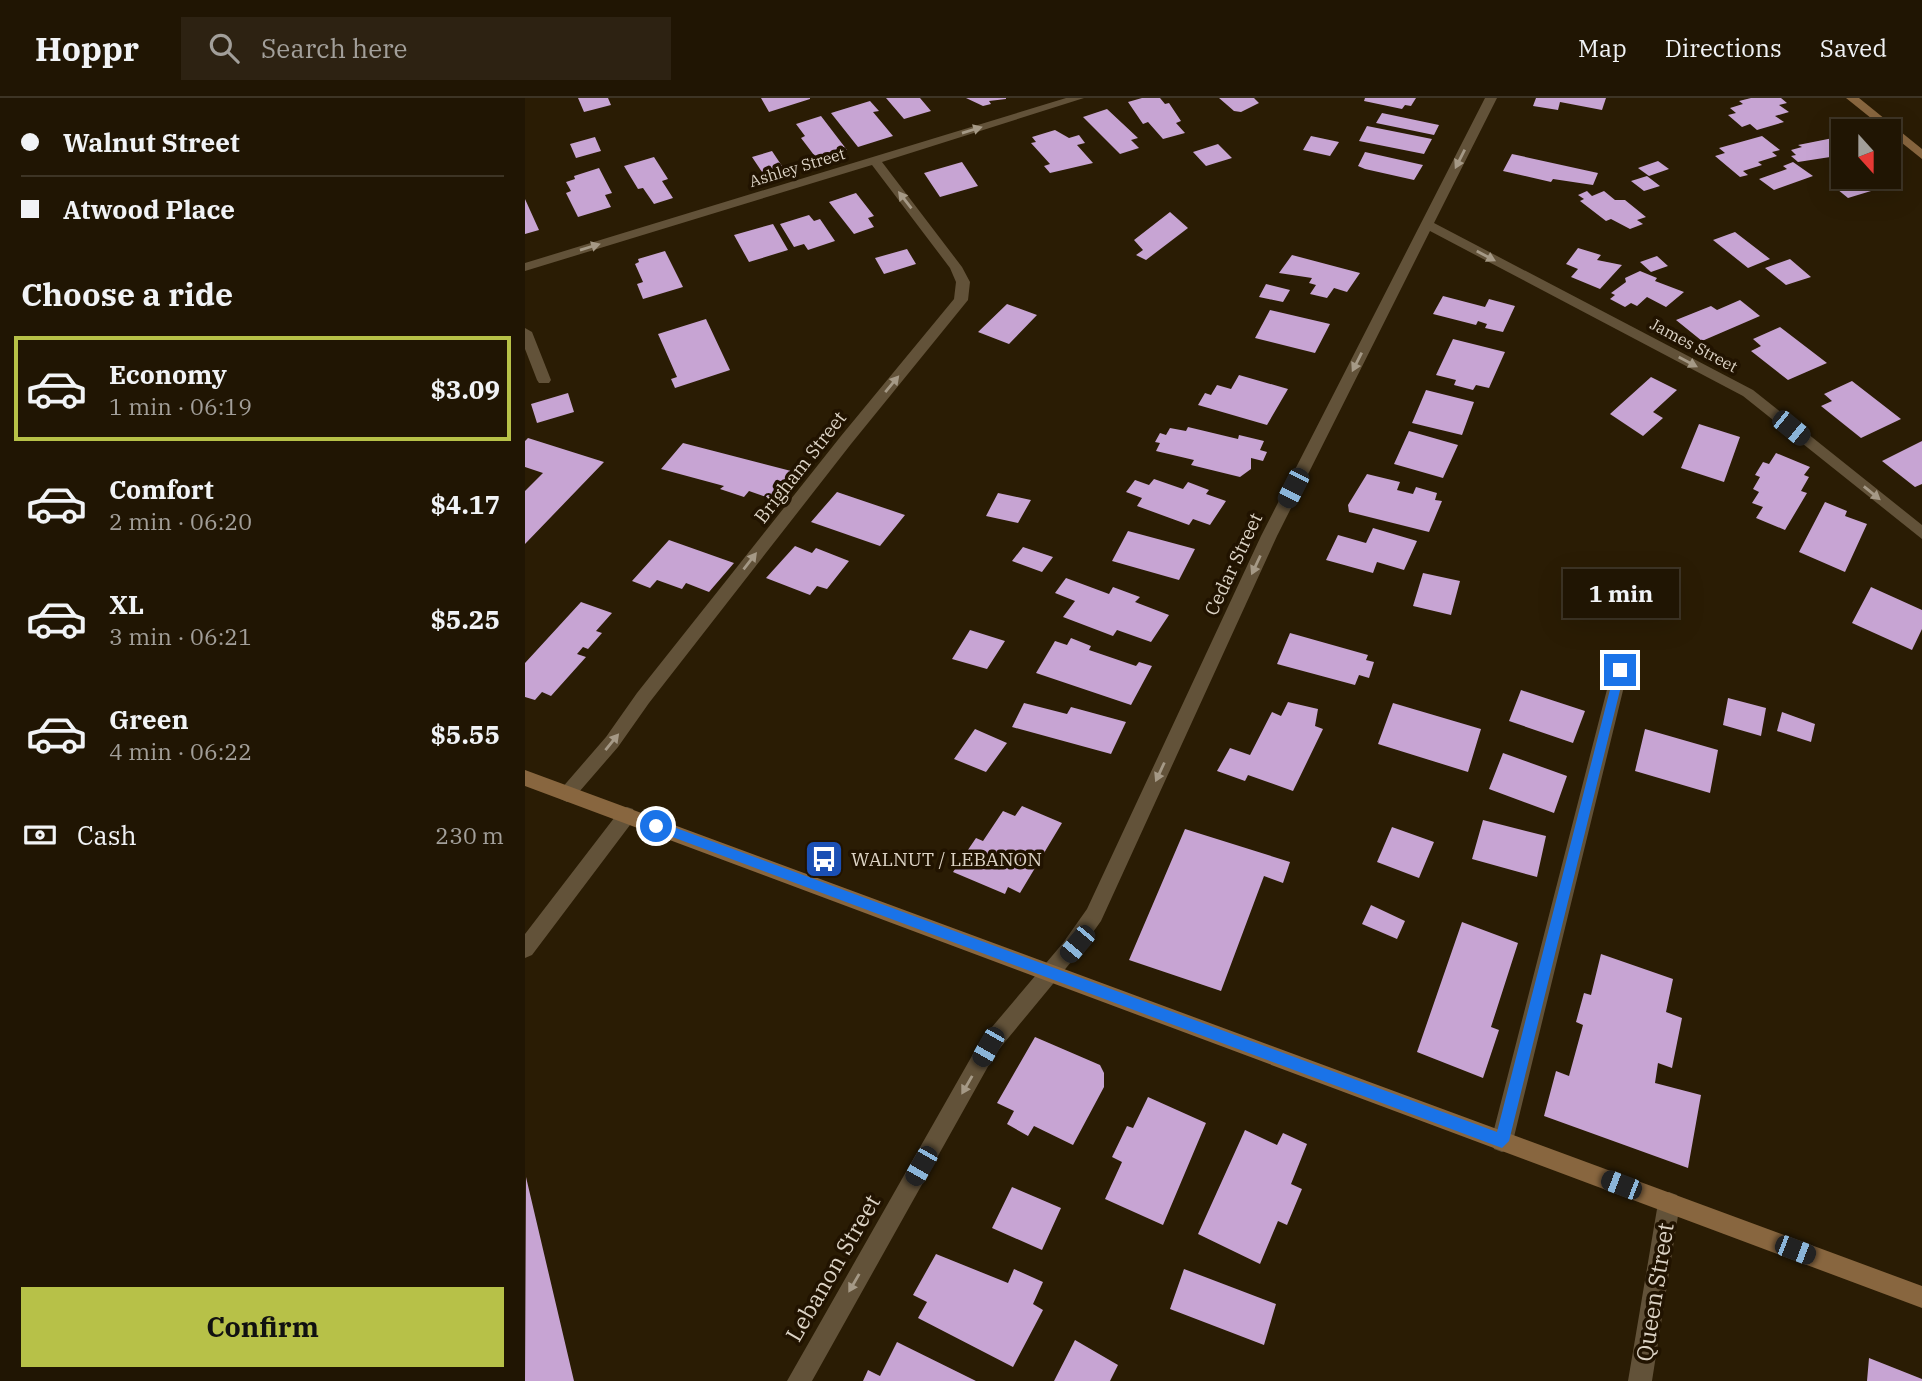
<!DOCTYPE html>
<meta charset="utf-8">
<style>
body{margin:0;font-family:"IBM Plex Serif",serif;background:#2d2212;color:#f1f3f6;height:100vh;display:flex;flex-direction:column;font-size:26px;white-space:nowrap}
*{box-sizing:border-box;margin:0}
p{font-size:23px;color:#a29f9a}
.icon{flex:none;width:38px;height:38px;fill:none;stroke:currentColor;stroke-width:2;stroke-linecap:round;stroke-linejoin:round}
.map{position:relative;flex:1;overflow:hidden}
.details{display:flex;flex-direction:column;background:#201503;width:525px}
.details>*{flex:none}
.banner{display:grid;align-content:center;height:154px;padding:0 21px;background:#201503}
.needle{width:46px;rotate:159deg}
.buttons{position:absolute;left:1306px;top:21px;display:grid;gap:14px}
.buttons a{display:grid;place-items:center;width:70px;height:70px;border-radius:0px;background:#201503;box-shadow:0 7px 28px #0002,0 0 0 2px #3d3425;font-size:35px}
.end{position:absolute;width:32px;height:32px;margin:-16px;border:9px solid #1a73e8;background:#fff;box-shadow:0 0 0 4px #fff}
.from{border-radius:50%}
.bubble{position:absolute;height:49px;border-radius:0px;background:#201503;box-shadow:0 7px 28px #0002,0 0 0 2px #3d3425;font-size:23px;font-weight:800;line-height:49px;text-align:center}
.car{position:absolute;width:21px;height:42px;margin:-21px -10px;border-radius:9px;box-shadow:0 0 5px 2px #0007;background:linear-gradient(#222 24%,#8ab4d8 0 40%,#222 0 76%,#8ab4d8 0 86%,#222 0)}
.banner b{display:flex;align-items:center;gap:24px;height:66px;font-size:26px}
.banner b+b{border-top:2px solid #3d3425}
.banner i{width:18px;height:18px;background:#f1f3f6}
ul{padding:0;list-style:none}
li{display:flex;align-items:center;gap:21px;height:105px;margin:0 14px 10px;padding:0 7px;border:4px solid transparent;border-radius:0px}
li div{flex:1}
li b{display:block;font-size:26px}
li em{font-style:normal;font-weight:800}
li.on{border-color:#b7c148}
li>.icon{width:63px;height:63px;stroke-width:1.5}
h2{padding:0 21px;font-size:32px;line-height:84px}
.pay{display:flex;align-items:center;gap:18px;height:77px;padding:0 21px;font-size:26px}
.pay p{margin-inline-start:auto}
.primary-button{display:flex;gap:14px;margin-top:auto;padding:14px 21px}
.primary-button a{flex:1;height:80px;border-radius:0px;background:#b7c148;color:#111;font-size:28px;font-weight:800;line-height:80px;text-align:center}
header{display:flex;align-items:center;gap:42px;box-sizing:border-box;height:98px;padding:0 35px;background:#201503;border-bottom:2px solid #3d3425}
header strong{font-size:33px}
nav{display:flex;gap:38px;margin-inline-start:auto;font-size:24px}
.search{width:490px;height:63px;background:#2d2212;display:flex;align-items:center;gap:18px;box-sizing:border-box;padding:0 24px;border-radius:0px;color:#a29f9a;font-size:26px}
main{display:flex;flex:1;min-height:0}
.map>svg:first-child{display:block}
.building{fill:#c7a4d3}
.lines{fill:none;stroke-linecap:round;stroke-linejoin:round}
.lane{fill:#625239;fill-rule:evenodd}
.street{fill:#625239;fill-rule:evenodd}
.secondary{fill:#88663f;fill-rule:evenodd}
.oneway{fill:#a59986}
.route{fill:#1a73e8}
.labels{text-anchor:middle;stroke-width:7;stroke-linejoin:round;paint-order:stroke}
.far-street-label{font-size:16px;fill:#dcd3c5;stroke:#211300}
.street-label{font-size:19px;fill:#dcd3c5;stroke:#211300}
.poi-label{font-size:19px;fill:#dcd3c5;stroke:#211300;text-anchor:start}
.near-street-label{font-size:23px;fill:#dcd3c5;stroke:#211300}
</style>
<header>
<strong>Hoppr</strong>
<div class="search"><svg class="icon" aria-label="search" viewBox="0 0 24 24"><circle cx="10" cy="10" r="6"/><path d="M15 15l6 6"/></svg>Search here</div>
<nav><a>Map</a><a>Directions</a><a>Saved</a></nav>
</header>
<main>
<section class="details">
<div class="banner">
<b><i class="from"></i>Walnut Street</b>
<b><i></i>Atwood Place</b>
</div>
<h2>Choose a ride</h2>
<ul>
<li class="on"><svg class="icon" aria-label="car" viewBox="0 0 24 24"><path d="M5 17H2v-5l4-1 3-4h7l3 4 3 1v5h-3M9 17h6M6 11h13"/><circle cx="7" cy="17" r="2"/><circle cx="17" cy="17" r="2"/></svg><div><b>Economy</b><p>1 min · 06:19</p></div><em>$3.09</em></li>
<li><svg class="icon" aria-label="car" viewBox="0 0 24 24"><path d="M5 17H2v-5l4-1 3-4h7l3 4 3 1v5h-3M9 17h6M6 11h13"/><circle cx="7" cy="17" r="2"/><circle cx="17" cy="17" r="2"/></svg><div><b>Comfort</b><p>2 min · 06:20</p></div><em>$4.17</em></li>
<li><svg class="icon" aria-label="car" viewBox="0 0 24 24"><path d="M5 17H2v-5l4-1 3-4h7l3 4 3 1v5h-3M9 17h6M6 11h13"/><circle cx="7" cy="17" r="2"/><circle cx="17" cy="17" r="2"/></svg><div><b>XL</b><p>3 min · 06:21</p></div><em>$5.25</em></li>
<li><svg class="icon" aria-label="car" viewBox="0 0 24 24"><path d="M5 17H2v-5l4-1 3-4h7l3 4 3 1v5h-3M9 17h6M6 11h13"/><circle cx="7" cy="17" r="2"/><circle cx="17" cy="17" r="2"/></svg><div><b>Green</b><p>4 min · 06:22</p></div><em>$5.55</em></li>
</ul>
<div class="pay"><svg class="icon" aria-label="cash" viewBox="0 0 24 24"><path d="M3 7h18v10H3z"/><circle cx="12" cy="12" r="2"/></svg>Cash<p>230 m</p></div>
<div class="primary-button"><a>Confirm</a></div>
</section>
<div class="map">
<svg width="1397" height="1283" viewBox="0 0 1397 1283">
<rect width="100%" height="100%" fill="#2a1c04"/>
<!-- building -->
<path class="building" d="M53,0h30l3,7 -27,7z
M236,0h49v1l-41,13z
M361,0h34l11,13 -27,8z
M441,0h40v1l-17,2 2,3 -8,2z
M617,0h18l5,6 4,-1 12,18 -5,2 9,10 -22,6 -15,-17 -5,2 -15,-22z
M694,0h35l5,5 -18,9 -7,-1z
M840,0h51l-5,8 -6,-1 -3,4 -38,-8z
M1011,0h70l-4,12 -42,-8 -2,8 -25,-4z
M1226,0h30l6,5 -8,2 10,7 -14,4 9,6 -27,8 -7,-6 -8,3 -14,-12 8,-2 -6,-5 13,-4 -4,-3z
M345,3l9,10 -6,1 20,24 -35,11 -27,-34z
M582,11l31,29 -7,2 8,8 -19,6 -37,-37z
M857,15l57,12 -5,10 -58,-12z
M296,18l26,34 -30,9 -16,-21 4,-2 -9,-12z
M842,28l65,13 -8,15 -65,-13z
M530,32l14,8 10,-3 6,8 -8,2 16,18 -43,10 -6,-7 6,-2 -19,-21 5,-1 -4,-5z
M786,38l28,6 -9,14 -27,-6z
M1237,38l18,14 -8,2 5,4 -19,6 4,3 -19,6 5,4 -8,2 -25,-21 10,-3 -6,-5z
M1318,38v19l-45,7 -7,-6 5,-1 -5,-5 11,-3 -4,-2z
M70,39l6,14 -25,7 -6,-14z
M693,46l14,14 -26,8 -13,-14z
M247,53l10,15 -20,6 -10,-15z
M840,54l58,13 -9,15 -49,-11 -7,-3z
M987,56l86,19 -5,12 -40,-6 -2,3 -48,-11z
M129,59l14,22 -6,2 11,17 -19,6 -11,-16 -5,1 -14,-23z
M1133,63l11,8 -20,7 -11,-8z
M437,64l16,24 -38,11 -16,-24z
M1268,64l20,14 -39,14 -15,-11 28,-10 -4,-3z
M74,70l13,25 -7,2 6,12 -33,10 -12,-24 5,-2 -5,-9 9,-3 -1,-3z
M1122,78l13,10 -16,5 -13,-10z
M1328,79h31l10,7 -46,14 -16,-13 23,-7z
M1062,93l5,5 12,-5 11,9h10l21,17 -9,3 6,4 -13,5 -19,-10 -5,2 -26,-20 4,-2 -6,-4z
M331,95l18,23 -6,2 6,9 -20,7 -25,-32z
M0,101l14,31 -14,4z
M645,114l18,16 -42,32 -10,-5 7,-5 -9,-10z
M284,117l5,6 6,-2 15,22 -27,9 -4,-6 -10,3 -14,-23z
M248,126l15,26 -39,12 -15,-27z
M1210,134l35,27 -22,9 -35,-28z
M1053,150l23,7 -4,5 25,5 -22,24 -29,-12 7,-8 -12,-5z
M382,151l9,15 -32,10 -9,-16z
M140,153l18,36 -40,12 -6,-15 6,-2 -8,-18 4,-2 -1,-3z
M767,157l68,18 -13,19 -13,-4 -7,10 -17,-4 6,-9 -7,-2 3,-5 -33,-5z
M1132,158l11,10 -17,6 -11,-10z
M1265,161l21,18 -25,8 -21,-17z
M1115,173l17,7 -2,3 29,11 -18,15 -19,-10 -10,9 -6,-3 -6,4 -15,-8 5,-4 -4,-2 15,-11 -1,-4z
M741,186l24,6 -7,12 -24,-5z
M918,198l42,11 4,-8 26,7 -12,26 -18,-4 2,-4 -9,-3 -2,4 -43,-11z
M1215,202l20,16 -58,25 -26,-21 35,-14 6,4z
M482,206l30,11 -28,29 -31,-12z
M745,212l60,14 -15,29 -60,-15z
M181,221l24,51 -55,18 -4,-9 6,-2 -19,-43z
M1255,229l47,36 -39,17 -37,-29 10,-5 -8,-7z
M928,241l52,13 -16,36 -13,-3 -3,5 -19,-5 2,-5 -20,-5z
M714,277l49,14 -21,36 -69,-20 7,-12 6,2 6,-10 14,4z
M1126,279l26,13 -24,22 10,6 -20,18 -33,-22z
M1327,283l49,38 -40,19 -40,-32 11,-5 -8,-7z
M901,292l48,12 -12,33 -50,-12z
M43,295l6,19 -37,11 -6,-19z
M1174,326l41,13 -16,45 -43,-14z
M663,329l50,12 1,-4 25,6 -4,9 7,2 -4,9 -12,-3v11l-11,8 -49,-12 3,-5 -38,-9 4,-8 -5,-1 5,-9 6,2 4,-7 16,3z
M884,333l49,14 -15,33 -49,-14z
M3,340l76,24 -79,82v-53l18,-18 -18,-6v-26z
M1397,343v43l-7,3 -33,-26z
M158,345l112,29 -23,27 -23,-8 -5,6 -24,-8 4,-3 -63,-17z
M1251,355l34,14 -6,8 5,2 -8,14 6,2 -22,37 -29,-12 7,-11 -11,-4 7,-11 -6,-3 7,-12 -5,-2 8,-13 6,2z
M842,376l33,8 -3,8 16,4 3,-7 21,6 -2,7 7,1 -13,31 -80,-20 -1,-7z
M629,381l29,10 5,-7 21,8 -3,4 20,7 -16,24 -17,-6 -4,6 -52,-19 5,-8 -16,-6 9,-12 14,5z
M312,394l68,23 -25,31 -69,-24z
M473,395l33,7 -13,23 -32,-7z
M1300,404l22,9 -2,5 22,8 -22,48 -46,-20z
M848,430l44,13 -13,29 -27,-8 -4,11 -47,-13 12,-25 28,8z
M603,433l67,18 -16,31 -67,-19z
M144,442l65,23 -25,29 -23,-9 -4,6 -25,-9 -7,8 -18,-7z
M270,448l17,7 4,-5 33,13 -22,28 -10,-3 -7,9 -44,-17z
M498,449l30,10 -11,15 -30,-11z
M898,475l37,8 -9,34 -38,-9z
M541,480l43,16 4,-7 27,10 -5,5 34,13 -18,27 -34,-12 -4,6 -50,-19 12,-16 -20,-8z
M1346,489l51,23v19l-10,21 -60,-27z
M56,504l31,11 -16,18 6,2 -14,16 -5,-2 -6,7 9,3 -35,39 -9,-4 -7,8 -10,-3v-34z
M445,532l35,11 -18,28 -35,-10z
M765,535l78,22 -2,5 8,2 -5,16 -10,-3 -4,10 -78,-21z
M546,540l20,8 -2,4 47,16 3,-4 13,4 -21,39 -95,-32 19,-32 12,4z
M996,592l64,21 -12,32 -64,-22z
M1203,600l38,10 -5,28 -38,-11z
M763,604l30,7 -3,17 8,3 -30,62 -45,-16 -3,6 -28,-10 13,-23 20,7 22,-43 9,4z
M499,605l43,11 4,-7 55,15 -15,32 -99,-27z
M868,605l88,26 -13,43 -90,-28z
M1257,614l33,12 -4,18 -34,-11z
M450,631l32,14 -21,29 -32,-13z
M1120,631l73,21 -8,43 -75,-22z
M978,655l64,23 -13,37 -65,-24z
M497,708l40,17 -42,70 -12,-6 -3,7 -52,-22 23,-34 7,3 20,-30 12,5z
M958,722l63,16 -9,41 -65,-18z
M867,729l42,15 -15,36 -42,-16z
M660,731l105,33 -7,21 -19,-7 -43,115 -92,-31z
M846,807l34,16 -8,18 -35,-15z
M937,824l56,21 -27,84 8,3 -16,48 -66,-26z
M1076,856l72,25 -7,33 16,6 -10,50 -14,-5 -3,20 46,12 -13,73 -144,-52 12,-45 13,5 14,-51 -7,-3 8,-29 7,2z
M510,939l65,28 4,8v14l-31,58 -39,-19 -6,10 -21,-12 7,-13 -17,-8z
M623,999l58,26 -43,102 -58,-26 17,-37 -10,-5 15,-31 6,2z
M720,1032l32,15 6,-12 24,11 -16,40 11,5 -15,36 -9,-4 -18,43 -62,-30z
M1,1079l48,204h-49z
M487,1089l49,21 -19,42 -50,-22z
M411,1156l72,29 6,-14 29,13 -10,22 10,6 -30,57 -95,-49 9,-16 -14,-7z
M659,1171l92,35 -12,41 -94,-36z
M550,1242l43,25 -8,16h-56z
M372,1244l79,39h-113l5,-11 12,6z
M1344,1260l53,21v2h-55z"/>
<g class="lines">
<!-- lane -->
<path class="lane" d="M0,230l7,4 19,48 -2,3h-10l-2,-3 -12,-31z
M102,709l6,2 3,6 -3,6 -101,134 -7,3v-24l96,-125z"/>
<!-- street -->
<path class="street" d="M541,0h18l-202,64 80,105 8,15 -2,18 -117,144 -202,259 -31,44 -45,52 -6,3 -6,-3 -3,-5 3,-5 45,-52 31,-44 204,-257 113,-137 2,-17 -6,-14 -78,-103 -347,106v-8z
M960,0h12l-63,125 319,167 169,135v14l-179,-143 -313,-165 -153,305 -176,385 -25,35 -81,98 -183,327h-25l194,-341 82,-97 24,-34 174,-373z
M1095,565l8,7 -115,471 -3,8 -8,3 -8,-3 -3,-8 121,-471z
M1144,1094l8,3 3,8 -28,178h-24l30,-178 3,-8z"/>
<!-- secondary -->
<path class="secondary" d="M1321,0h13l63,51v10z
M0,672l1397,516v22l-1397,-522z"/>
</g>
<!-- one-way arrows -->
<defs><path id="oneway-solid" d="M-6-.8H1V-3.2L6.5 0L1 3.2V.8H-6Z" transform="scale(1.75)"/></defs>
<g class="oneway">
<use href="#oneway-solid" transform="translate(447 32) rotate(-17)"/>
<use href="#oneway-solid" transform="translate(935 61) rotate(117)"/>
<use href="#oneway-solid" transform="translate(380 102) rotate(-128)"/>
<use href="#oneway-solid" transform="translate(65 149) rotate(-17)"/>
<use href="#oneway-solid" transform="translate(961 158) rotate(28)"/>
<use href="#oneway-solid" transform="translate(832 264) rotate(117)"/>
<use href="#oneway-solid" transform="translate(1163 264) rotate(28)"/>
<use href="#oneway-solid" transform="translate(367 286) rotate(-50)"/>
<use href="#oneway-solid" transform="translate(1347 395) rotate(39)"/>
<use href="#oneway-solid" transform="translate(225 463) rotate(-52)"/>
<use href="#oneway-solid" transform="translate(731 467) rotate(115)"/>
<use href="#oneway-solid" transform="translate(87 644) rotate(-51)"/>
<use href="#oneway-solid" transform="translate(635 674) rotate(115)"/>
<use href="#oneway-solid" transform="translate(442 987) rotate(120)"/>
<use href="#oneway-solid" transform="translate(329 1185) rotate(120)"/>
</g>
<!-- route -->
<path class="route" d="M1095,568l5,4 -116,471 -7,7 -851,-319 -1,-3 1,-4h9l837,310 118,-462z"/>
<!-- icons -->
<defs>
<g id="bus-square" transform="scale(2.0125)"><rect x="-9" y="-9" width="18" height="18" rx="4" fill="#1a4fb4" stroke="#211300"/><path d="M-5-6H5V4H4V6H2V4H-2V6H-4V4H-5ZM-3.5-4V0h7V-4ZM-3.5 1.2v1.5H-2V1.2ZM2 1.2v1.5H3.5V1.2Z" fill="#fff"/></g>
</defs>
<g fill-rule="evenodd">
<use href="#bus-square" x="299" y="761"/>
</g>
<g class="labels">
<!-- far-street labels -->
<g class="far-street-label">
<text transform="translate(272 69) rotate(-17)" y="6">Ashley Street</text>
<text transform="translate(1169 247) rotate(28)" y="6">James Street</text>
</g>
<!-- street labels -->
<g class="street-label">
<text transform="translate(275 369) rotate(-52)" y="7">Brigham Street</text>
<text transform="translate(708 466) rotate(-65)" y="7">Cedar Street</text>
</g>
<!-- poi labels -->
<g class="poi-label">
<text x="326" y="768">WALNUT / LEBANON</text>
</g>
<!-- near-street labels -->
<g class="near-street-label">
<text transform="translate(308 1170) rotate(-60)" y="8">Lebanon Street</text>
<text transform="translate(1130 1194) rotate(-81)" y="8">Queen Street</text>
</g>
</g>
</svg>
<div class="buttons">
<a><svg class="needle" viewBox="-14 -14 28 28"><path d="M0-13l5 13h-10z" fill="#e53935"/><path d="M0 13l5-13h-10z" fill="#a29f9a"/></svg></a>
</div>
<i class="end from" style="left:131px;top:728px"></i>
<i class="end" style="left:1095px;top:572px"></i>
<div class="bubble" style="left:1038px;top:471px;width:116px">1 min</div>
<i class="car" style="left:1266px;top:330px;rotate:129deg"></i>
<i class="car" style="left:768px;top:390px;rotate:207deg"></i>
<i class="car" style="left:552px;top:846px;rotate:220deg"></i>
<i class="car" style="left:463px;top:949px;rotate:210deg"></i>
<i class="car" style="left:396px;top:1068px;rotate:210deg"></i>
<i class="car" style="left:1096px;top:1087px;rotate:291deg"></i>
<i class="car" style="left:1270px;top:1152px;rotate:111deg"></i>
</div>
</main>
